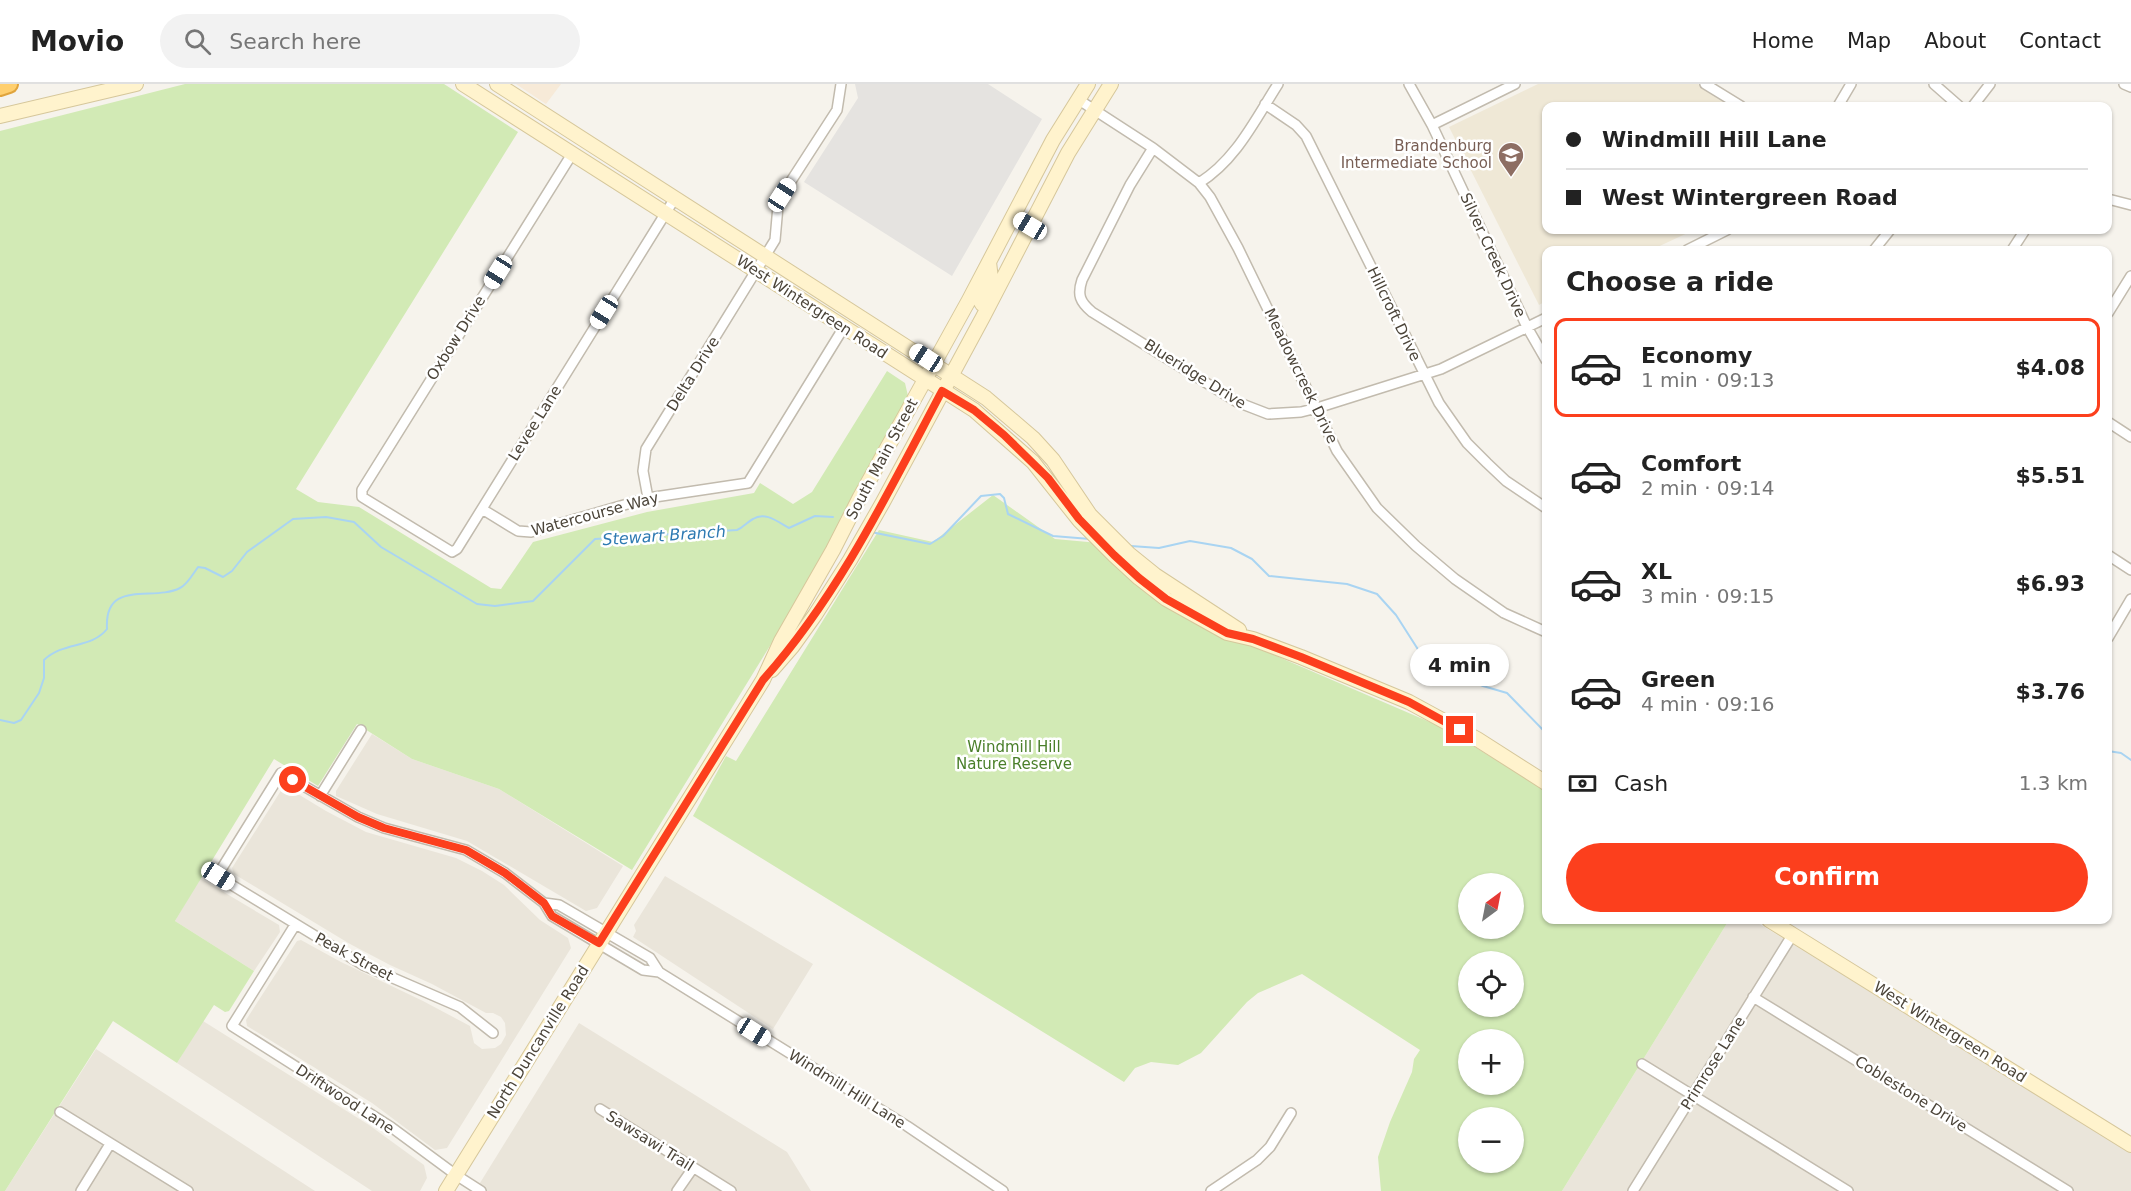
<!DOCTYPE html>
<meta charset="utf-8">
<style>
body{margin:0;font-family:"DejaVu Sans",sans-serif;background:#f2f2f2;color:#222;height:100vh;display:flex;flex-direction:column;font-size:22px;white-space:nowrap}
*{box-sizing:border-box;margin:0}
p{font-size:20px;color:#767676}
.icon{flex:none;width:33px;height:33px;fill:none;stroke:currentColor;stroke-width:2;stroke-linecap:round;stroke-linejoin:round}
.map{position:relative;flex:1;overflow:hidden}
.side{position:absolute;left:1542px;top:162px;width:570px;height:678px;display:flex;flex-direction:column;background:#fff;border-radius:12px;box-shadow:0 2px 4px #0004}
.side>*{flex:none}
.banner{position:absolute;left:1542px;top:18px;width:570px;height:132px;border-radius:12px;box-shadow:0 2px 4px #0004;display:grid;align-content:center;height:132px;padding:0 24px;background:#fff}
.needle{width:39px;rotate:32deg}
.tools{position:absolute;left:1458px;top:789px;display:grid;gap:12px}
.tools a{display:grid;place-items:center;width:66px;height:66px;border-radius:50%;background:#fff;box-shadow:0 2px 4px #0004;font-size:30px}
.end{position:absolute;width:27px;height:27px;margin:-14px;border:8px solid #fc3f1d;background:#fff;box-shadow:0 0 0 3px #fff}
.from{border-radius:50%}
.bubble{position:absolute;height:42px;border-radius:21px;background:#fff;box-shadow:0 2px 4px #0004;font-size:20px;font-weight:700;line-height:42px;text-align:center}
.car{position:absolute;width:18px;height:36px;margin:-18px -9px;border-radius:8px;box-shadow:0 0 4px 2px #0007;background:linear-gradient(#fff 24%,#345 0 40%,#fff 0 76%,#345 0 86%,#fff 0)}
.banner b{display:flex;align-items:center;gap:21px;height:57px;font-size:22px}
.banner b+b{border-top:2px solid #e0e0e0}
.banner i{width:15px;height:15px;background:#222}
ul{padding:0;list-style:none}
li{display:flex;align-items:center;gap:18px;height:99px;margin:0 12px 9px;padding:0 12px;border:3px solid transparent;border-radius:12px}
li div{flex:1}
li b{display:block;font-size:22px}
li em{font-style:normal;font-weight:700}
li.on{border-color:#fc3f1d}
li>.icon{width:54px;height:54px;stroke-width:1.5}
h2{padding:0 24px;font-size:27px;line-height:72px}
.pay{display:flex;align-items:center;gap:15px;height:66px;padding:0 24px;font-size:22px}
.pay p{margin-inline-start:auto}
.button{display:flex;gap:12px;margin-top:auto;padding:12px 24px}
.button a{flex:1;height:69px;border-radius:36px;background:#fc3f1d;color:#fff;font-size:24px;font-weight:700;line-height:69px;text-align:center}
header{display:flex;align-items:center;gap:36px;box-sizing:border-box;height:84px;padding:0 30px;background:#fff;border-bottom:2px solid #e0e0e0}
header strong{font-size:28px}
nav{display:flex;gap:33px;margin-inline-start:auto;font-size:21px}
.search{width:420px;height:54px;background:#f2f2f2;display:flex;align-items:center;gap:15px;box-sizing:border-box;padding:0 21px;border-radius:33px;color:#767676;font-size:22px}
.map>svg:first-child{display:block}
.residential{fill:#eae5da}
.commercial{fill:#f7ead8}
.education{fill:#efe8d6}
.green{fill:#d2eab5;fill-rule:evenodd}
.parking{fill:#e5e3e0}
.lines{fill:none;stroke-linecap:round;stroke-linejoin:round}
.stream{stroke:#a9d4f2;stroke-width:2}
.street-casing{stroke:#c2bbae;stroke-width:12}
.secondary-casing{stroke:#d6c79b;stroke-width:16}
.highway-casing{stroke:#e0a43c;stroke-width:20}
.street{stroke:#fff;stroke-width:9}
.secondary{stroke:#fff3cd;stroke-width:14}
.highway{stroke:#ffcf6e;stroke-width:16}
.route{stroke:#fc3f1d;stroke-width:8}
.labels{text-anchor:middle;stroke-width:5;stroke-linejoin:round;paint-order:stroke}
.education-label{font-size:15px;fill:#785e54;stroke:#fff;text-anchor:end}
.street-label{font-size:15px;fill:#4b4439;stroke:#fff}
.park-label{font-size:15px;fill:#4a7f2a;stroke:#fff}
.water-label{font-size:16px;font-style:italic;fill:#2e7ab2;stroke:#fff}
</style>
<header>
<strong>Movio</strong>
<div class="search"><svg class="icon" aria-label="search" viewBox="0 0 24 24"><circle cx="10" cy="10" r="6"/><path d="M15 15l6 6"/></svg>Search here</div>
<nav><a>Home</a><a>Map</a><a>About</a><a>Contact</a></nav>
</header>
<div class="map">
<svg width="2131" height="1107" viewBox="0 0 2131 1107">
<rect width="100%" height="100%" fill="#f6f3ec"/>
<!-- residential -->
<path class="residential" d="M372,650l40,25 87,30 124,77 -26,42 -11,3 -119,-70 -90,-27 -41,-18v-5z
M288,704l38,23 40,21 90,26 26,13 22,14 36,35 28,18 3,10 -124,200 -12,2 -63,-47 -125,-77 -1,-6 51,-79 4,-1 40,22 82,39 47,25 4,17 8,6 13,-1 6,-4 5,-9 -1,-12 -4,-6 -8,-4h-7l-54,-29 -42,-19 -40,-21 -116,-70 -2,-6 50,-79z
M665,792l148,88 -40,65 -140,-92 3,-6 -2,-6z
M200,794l79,47 1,7 -26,39 -79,-50z
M1729,836h24l378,232v39h-569z
M203,937l166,104 55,40 3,13 -7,13h-48l-195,-128z
M579,939l208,129 24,39h-336z
M96,965l219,142h-310z"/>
<!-- commercial -->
<path class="commercial" d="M516,0h45l-15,20z"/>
<!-- education -->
<path class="education" d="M1538,0h160l36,22h-188v124h148l-43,20h-105v51l-7,4 -90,-178z"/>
<!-- green -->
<path class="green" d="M185,0h259l74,48 -222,357 22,13 41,5 132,81 10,1 32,-47 114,-30 107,-19 6,-10 33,21 19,-12 75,-121 18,12 3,13 -68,123 5,5 -213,346 -133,-81 -87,-30 -55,-35 -39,62 -44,-27 -99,162 79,50 -25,40 -4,1 -11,-7 -37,58 -64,-42 -108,170h-5v-1060z
M993,411l62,44 44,4 65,51 52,36 230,99 100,62v129h183l-167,271h-181l-3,-34 12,-35 22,-50 2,-13 6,-9 -118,-76 -44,19 -11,9 -46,51 -23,12 -27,-3 -16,6 -11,14 -431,-266 33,-60 10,5 143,-231 54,12zM1468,800h46v44h-46zM1468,878h46v44h-46zM1468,956h46v44h-46zM1468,1034h46v44h-46z"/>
<!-- parking -->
<path class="parking" d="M855,0h133l54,35 -90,157 -148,-94 54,-84z"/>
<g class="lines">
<!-- stream -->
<path class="stream" d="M871,448l59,12 13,-8 38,-40 19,-2 4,4 4,16 45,22 37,3
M1131,462l28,2 31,-7 41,7 21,11 17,17 78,8 30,10 19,21 23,36 19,16 45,19 24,7 39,40
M0,636l14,3 7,-3 18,-27 5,-15v-18c20,-19 47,-11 63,-31 -3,-51 46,-27 73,-41 7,-3 13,-14 18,-21l7,1 18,9 9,-6 15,-19 46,-33 33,-2 28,5 27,25 96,57 18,2 38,-5 62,-62 142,-9c7,-3 10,-8 16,-11 12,-8 25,3 36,9l26,-12 18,1
M2108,667l13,2 10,7"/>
<!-- street casing -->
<g class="street-casing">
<path id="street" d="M1409,0l23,41 95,202 19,33
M1705,0l36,22
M1934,0l25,22
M2124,0l7,3
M1079,16l74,48 46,35 11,14 28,51 99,203 40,57 39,38 39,33 49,34 42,19
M1265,20l31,21 10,11 133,267 28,40 20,20 19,18 40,27
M1838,22l13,-22
M1973,22l17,-22
M1432,41l83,-41
M1153,64l-23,37 -48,95c-5,15 -2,22 10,32l145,90 31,12 33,-2 16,-4 124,-39 105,-51
M572,70l-210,336v7l90,55 5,-3 218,-351
M1199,99c37,-23 56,-63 79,-99
M2108,115l23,6
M1687,166l40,-20
M1874,166l16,-20
M2012,166l13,-20
M2108,229l23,-37
M2108,338l23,15
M648,414l-5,-27 3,-22 129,-209 3,-34 4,-11 55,-85 4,-26
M482,425l36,22 13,1 117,-34 100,-15 96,-156
M2108,471l23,15
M2108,554l23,-39
M320,712l41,-66
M544,819l15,2 91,53 9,14
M295,841l-63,101 159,101 65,48 25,16
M1753,913l315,194
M493,949l-33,-26 -97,-42 -146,-89 64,-103 77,44 26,11 82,22 39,23 39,30 8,13 91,54 16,2 248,154 96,65
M1642,980l206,127
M600,1025l131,82
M60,1028l128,79
M81,1107l29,-47
M677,1107l16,-23
M1211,1107l46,-31 13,-13 21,-34
M1633,1107l160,-257"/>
</g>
<!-- secondary casing -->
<g class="secondary-casing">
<path id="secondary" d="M463,0l511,326 59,52 46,58 35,35 25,23 27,21 61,34 26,6 48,18 108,45 68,37 69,44
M497,0l489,314 47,40 20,22 37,55 39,39 26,21 84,55
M0,32l136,-32
M988,223l-6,-3 -2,-4 11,-21 -2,-17
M772,586l20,-23 23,-32 35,-55 33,-58 100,-185 85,-164 43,-69
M1769,836l362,225
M446,1107l317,-511 18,-39 52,-91 27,-53 109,-197 84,-160 35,-56"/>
</g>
<!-- highway casing -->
<g class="highway-casing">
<path id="highway" d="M0,3l9,-3"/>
</g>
<!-- street -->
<use href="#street" class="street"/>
<!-- secondary -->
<use href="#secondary" class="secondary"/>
<!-- highway -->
<use href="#highway" class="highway"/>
</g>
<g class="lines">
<!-- route -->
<path class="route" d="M293,696l65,37 26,11 82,22 39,23 39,30 8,13 47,27 164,-263c76,-85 126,-189 179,-289l32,19 30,25 44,43 31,41 35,36 25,23 27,21 61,34 26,6 48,18 108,45 51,28"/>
</g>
<!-- icons -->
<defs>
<g id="school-pin" transform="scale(1.35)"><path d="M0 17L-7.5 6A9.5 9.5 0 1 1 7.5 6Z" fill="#8d6e63" stroke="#fff"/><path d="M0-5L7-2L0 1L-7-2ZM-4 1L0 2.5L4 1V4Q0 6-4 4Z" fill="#fff"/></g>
</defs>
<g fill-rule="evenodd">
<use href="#school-pin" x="1511" y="71"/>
</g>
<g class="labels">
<!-- education labels -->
<g class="education-label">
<text x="1492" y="67">Brandenburg<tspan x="1492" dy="17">Intermediate School</tspan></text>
</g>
<!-- street labels -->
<g class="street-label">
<text transform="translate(1493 171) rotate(65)" y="5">Silver Creek Drive</text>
<text transform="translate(812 223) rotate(33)" y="5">West Wintergreen Road</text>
<text transform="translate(1394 230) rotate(64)" y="5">Hillcroft Drive</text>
<text transform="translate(456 254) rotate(-58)" y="5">Oxbow Drive</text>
<text transform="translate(693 290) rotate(-58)" y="5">Delta Drive</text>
<text transform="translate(1195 290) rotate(32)" y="5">Blueridge Drive</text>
<text transform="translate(1301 292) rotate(64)" y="5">Meadowcreek Drive</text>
<text transform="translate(535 339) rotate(-58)" y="5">Levee Lane</text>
<text transform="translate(882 375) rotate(-62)" y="5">South Main Street</text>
<text transform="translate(595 430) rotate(-15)" y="5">Watercourse Way</text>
<text transform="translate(354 873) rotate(28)" y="5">Peak Street</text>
<text transform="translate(1950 948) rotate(32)" y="5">West Wintergreen Road</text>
<text transform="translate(538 958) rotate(-58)" y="5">North Duncanville Road</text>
<text transform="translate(1713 979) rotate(-58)" y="5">Primrose Lane</text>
<text transform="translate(847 1005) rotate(32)" y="5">Windmill Hill Lane</text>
<text transform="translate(1911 1010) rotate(32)" y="5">Coblestone Drive</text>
<text transform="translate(345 1015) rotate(33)" y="5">Driftwood Lane</text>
<text transform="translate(650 1057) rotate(32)" y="5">Sawsawi Trail</text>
</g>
<!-- park labels -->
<g class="park-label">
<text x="1014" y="668">Windmill Hill<tspan x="1014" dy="17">Nature Reserve</tspan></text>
</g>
<!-- water labels -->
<g class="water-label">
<text transform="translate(664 451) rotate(-4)" y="6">Stewart Branch</text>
</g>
</g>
</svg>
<div class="tools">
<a><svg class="needle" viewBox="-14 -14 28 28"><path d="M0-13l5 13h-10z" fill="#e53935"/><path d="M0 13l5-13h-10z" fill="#767676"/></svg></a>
<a><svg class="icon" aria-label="locate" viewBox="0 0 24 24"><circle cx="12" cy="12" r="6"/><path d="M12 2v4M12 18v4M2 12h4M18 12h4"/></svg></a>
<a>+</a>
<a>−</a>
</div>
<i class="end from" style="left:293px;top:696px"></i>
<i class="end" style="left:1460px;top:646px"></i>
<div class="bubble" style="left:1410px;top:560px;width:99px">4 min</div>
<i class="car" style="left:782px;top:111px;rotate:33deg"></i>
<i class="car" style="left:1030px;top:142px;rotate:301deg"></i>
<i class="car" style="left:498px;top:188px;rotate:212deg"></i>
<i class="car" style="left:604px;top:228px;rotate:212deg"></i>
<i class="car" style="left:926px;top:274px;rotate:303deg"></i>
<i class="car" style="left:218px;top:792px;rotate:122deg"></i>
<i class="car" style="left:754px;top:948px;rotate:122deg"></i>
<div class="banner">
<b><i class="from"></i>Windmill Hill Lane</b>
<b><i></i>West Wintergreen Road</b>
</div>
<section class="side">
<h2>Choose a ride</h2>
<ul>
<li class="on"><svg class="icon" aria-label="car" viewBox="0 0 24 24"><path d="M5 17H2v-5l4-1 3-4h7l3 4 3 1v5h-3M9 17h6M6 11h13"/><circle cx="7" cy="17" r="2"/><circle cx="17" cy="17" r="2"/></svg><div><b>Economy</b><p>1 min · 09:13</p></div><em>$4.08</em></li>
<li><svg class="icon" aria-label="car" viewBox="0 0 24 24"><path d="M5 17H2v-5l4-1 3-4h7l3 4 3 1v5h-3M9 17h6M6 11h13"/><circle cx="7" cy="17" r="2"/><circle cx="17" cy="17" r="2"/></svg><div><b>Comfort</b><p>2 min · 09:14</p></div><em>$5.51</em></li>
<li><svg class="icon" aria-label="car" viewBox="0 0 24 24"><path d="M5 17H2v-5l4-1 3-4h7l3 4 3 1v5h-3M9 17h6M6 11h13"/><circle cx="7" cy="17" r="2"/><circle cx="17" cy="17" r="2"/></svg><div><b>XL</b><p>3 min · 09:15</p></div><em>$6.93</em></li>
<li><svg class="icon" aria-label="car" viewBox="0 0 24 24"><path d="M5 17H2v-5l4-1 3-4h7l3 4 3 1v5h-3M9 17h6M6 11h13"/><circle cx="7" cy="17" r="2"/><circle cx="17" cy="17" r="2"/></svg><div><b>Green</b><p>4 min · 09:16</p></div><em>$3.76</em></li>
</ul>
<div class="pay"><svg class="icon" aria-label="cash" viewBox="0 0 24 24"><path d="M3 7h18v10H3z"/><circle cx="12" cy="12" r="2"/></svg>Cash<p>1.3 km</p></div>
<div class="button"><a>Confirm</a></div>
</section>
</div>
